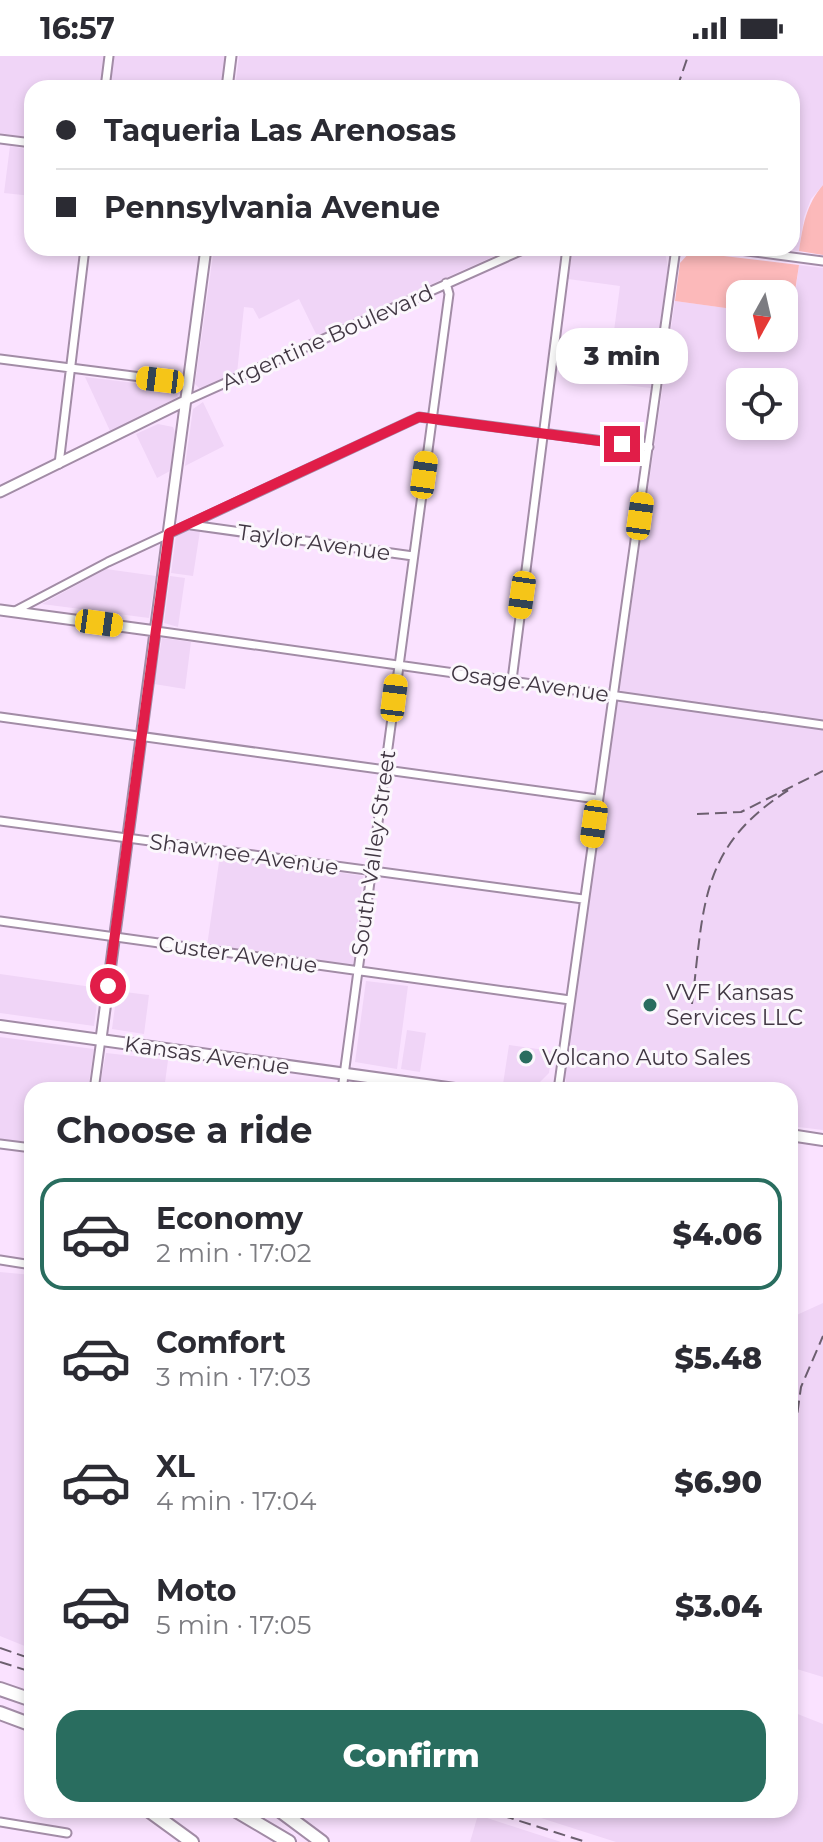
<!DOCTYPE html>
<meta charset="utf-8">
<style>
body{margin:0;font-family:Montserrat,sans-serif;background:#f7f7f7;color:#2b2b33;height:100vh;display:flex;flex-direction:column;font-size:30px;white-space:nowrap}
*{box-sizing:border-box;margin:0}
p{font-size:26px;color:#7c7c81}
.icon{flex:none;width:44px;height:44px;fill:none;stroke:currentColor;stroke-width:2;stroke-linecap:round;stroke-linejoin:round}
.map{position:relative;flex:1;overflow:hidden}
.details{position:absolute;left:24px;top:1026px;width:774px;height:736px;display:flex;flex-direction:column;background:#fff;border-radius:24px;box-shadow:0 4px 12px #0003}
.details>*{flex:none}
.guide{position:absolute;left:24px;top:24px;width:776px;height:176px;border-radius:24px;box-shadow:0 4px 12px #0003;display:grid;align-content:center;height:176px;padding:0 32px;background:#fff}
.needle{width:52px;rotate:188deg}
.buttons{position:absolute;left:726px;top:224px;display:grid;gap:16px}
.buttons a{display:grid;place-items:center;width:72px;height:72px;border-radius:16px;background:#fff;box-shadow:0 4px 12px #0003;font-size:40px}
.end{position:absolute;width:36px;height:36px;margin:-18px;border:10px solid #e11d48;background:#fff;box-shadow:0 0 0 4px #fff}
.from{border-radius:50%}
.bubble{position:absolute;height:56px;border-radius:24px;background:#fff;box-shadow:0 4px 12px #0003;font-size:26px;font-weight:800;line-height:56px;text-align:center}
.car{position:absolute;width:24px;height:48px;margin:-24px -12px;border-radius:10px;box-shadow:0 0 6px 2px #0007;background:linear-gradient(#f5c518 24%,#345 0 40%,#f5c518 0 76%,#345 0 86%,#f5c518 0)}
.guide b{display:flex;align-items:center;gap:28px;height:76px;font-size:30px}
.guide b+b{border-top:2px solid #e1e1e2}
.guide i{width:20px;height:20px;background:#2b2b33}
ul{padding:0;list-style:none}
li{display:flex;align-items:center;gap:24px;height:112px;margin:0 16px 12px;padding:0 16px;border:4px solid transparent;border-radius:24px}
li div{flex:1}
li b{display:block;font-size:30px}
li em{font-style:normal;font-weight:800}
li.current{border-color:#296d5f}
li>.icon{width:72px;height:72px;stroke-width:1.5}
h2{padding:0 32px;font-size:36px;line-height:96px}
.action{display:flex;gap:16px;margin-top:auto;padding:16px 32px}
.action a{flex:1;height:92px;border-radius:24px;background:#296d5f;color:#fff;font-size:32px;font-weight:800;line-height:92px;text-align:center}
.status{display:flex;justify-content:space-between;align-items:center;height:56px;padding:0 40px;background:#fff;direction:ltr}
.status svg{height:22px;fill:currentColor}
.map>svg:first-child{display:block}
.built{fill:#f0d5f7;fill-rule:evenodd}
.green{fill:#fcb9ba}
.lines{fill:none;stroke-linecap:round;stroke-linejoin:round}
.minor-casing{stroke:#a28ca6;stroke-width:11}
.tertiary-casing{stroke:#a28ca6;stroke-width:13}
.secondary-casing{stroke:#a28ca6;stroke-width:14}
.motorway-casing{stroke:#a28ca6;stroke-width:16}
.minor{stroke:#fff;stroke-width:7}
.tertiary{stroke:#fff;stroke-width:9}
.secondary{stroke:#fff;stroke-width:10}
.motorway{stroke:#fff;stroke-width:12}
.rail{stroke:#6c5f6f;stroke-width:2;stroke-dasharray:12 6;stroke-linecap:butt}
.route{stroke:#e11d48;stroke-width:10}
.poi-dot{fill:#296d5f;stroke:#fbf7fc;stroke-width:3}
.labels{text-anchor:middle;stroke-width:6;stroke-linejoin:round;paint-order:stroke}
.street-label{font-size:22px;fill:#413743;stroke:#fbf7fc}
.poi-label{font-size:22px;fill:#413743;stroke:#fbf7fc;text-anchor:start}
</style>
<div class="status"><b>16:57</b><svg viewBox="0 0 49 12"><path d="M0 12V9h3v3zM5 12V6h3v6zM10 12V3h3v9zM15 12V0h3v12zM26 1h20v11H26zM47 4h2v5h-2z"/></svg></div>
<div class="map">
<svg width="823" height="1786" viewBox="0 0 823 1786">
<rect width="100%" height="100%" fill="#fae2ff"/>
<!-- built -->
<path class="built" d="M0,0h105l-4,32h-69v50l-32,-5z
M114,0h112l-4,32h-112z
M239,0h584v129l-12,14 -7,18 -5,34 -25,-3h18v-160h-557z
M10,90l22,4v46l-28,-3z
M214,192h298l-195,88 -18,-37 -40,20 -6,-11 -9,-1 -7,66 -37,16 -5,-5z
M572,192h88l5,5 3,14 -17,121 -44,-5 13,-97 -52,-7z
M799,209l24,3v862l-33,-4v-36h-221l-5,-15 111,-774 65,9v28h44v-22l8,1zM740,326h44v44h-44z
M85,321l91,11 2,9 -67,36z
M203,346l21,44 -39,20 8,-57z
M158,368l15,3 2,5 -5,39 -13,7 -21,-44z
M186,473l14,2 -7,45 -22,-3 5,-38z
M106,513l50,7 -7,42 -107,-14z
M170,520l15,2 -7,49 -14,-4z
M162,582l29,4 -6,47 -31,-5z
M220,799l143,21 -10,89 -146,-19z
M0,918l99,14 -5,38 -94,-13z
M366,925l42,5 -11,83 -42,-7z
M117,935l32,4 -5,39 -32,-5z
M407,974l19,3 -6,39 -19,-3z
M0,981l94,12 -6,41h-56v53l-32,-4z
M509,989l43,6 -3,22 -15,15 -31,-4z
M106,997l62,7 -4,30h-65z
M0,1216l32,3v374l-32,-13z
M823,1247v374l-33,-10v-349z
M790,1655l33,13v118h-207l-100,-32h274z
M478,1759l83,27h-91z"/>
<!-- green -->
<path class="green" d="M823,129v70l-24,-4c4,-26 7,-46 24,-66z
M690,196l109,13 -8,52 -7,-1v-22h-44v16l-65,-9 5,-38z"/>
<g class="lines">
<!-- minor casing -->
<g class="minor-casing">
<path id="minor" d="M105,32l4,-32
M0,83l32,4
M724,192l99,13
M0,303l188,24
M185,345l342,-153
M59,408l26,-216
M191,469l222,31
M13,556l95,-50 311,-145 230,30
M156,575l667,94
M512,624l55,-432
M0,661l597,82
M0,765l583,78
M0,865l570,79
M94,1034l7,-51
M342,1034l107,-796 -3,-11
M558,1034l118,-842
M0,1088l32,4
M0,1204l32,5
M0,1766l67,11"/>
</g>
<!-- tertiary casing -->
<g class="tertiary-casing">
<path id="tertiary" d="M227,32l4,-32
M0,436l185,-91
M0,554l156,21
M101,983l105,-791"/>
</g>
<!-- secondary casing -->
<g class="secondary-casing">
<path id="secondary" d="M0,970l462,64
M790,1079l33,5"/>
</g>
<!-- motorway casing -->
<g class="motorway-casing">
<path id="motorway" d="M0,1633l32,11
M0,1657l32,12
M148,1754l44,32
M235,1754l54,32
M279,1754l43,32"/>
</g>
<!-- minor -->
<use href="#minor" class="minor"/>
<!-- tertiary -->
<use href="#tertiary" class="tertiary"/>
<!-- secondary -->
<use href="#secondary" class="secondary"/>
<!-- motorway -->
<use href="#motorway" class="motorway"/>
<!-- rail -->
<path class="rail" d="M677,32l11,-32
M697,758l44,-2 82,-41
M692,948c12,-98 7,-159 100,-216
M790,1410l11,-79 22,-51
M0,1592l32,11
M0,1606l32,10
M485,1754l101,32"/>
</g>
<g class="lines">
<!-- route -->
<path class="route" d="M108,930l61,-453 250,-116 203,27"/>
</g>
<!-- markers -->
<g class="poi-dot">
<circle cx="650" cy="949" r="8"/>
<circle cx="526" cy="1001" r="8"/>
</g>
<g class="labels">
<!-- street labels -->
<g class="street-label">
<text transform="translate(327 281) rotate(-24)" y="8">Argentine Boulevard</text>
<text transform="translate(314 486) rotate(8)" y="8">Taylor Avenue</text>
<text transform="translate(530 627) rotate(8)" y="8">Osage Avenue</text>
<text transform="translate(373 797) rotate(-82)" y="8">South Valley Street</text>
<text transform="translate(244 798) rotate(8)" y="8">Shawnee Avenue</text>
<text transform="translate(238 898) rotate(8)" y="8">Custer Avenue</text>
<text transform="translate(207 999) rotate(8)" y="8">Kansas Avenue</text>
</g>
<!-- poi labels -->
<g class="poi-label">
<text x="666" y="944">VVF Kansas<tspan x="666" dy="25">Services LLC</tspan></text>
<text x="542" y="1009">Volcano Auto Sales</text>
</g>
</g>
</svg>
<div class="buttons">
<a><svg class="needle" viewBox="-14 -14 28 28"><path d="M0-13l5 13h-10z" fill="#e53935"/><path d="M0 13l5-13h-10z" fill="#7c7c81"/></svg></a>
<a><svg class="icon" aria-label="locate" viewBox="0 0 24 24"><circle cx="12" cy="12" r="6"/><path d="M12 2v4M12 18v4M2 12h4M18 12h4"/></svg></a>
</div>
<i class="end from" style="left:108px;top:930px"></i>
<i class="end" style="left:622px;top:388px"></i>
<div class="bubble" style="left:556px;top:272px;width:132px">3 min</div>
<i class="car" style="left:160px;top:324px;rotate:277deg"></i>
<i class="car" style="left:424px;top:419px;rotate:8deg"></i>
<i class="car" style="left:640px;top:460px;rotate:8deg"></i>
<i class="car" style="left:522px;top:539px;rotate:188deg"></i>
<i class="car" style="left:99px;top:567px;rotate:98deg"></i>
<i class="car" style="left:394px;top:642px;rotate:7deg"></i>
<i class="car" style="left:594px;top:768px;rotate:188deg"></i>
<div class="guide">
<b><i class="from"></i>Taqueria Las Arenosas</b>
<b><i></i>Pennsylvania Avenue</b>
</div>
<section class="details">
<h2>Choose a ride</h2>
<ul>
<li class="current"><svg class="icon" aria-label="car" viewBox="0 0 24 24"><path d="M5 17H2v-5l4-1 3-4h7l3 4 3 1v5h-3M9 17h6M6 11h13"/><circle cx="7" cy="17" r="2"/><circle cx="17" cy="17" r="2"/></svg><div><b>Economy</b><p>2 min · 17:02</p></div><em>$4.06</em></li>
<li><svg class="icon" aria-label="car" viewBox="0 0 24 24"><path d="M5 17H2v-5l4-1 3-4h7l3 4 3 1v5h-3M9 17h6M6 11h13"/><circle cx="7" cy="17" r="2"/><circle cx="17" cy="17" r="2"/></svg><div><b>Comfort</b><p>3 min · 17:03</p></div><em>$5.48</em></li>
<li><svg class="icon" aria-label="car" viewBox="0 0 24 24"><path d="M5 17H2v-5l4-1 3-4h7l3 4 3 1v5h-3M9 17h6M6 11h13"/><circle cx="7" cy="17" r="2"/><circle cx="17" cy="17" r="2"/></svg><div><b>XL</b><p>4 min · 17:04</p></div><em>$6.90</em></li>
<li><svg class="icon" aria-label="car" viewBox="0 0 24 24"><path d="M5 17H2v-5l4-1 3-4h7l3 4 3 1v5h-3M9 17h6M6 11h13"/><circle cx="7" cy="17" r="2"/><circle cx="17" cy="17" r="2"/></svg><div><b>Moto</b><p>5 min · 17:05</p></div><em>$3.04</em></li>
</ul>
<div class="action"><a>Confirm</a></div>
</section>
</div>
